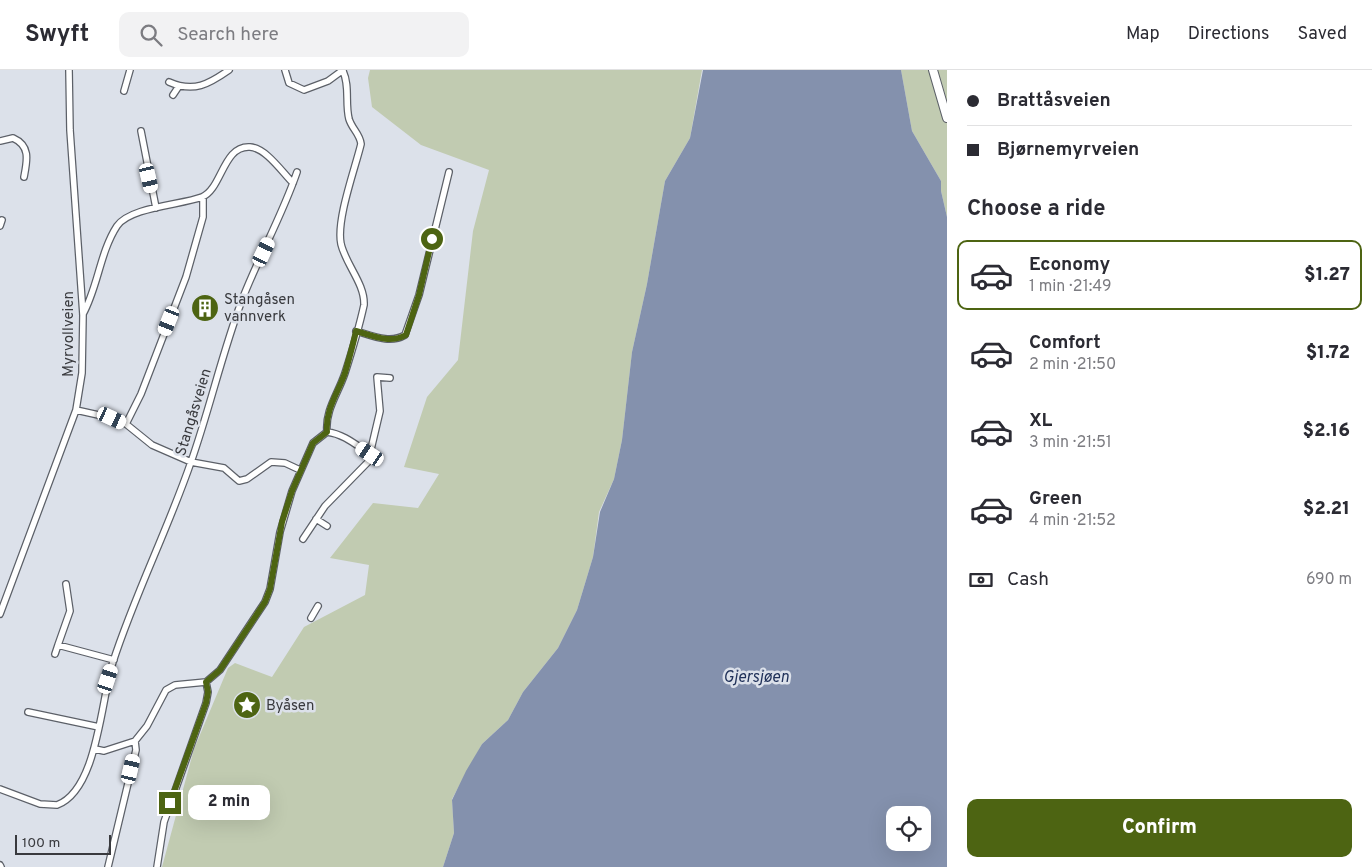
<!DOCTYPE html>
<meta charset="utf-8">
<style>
body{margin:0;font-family:Overpass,sans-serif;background:#f2f2f3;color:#2b2b33;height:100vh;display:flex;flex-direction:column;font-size:19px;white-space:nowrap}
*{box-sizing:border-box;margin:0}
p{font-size:16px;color:#7c7c81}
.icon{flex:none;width:28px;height:28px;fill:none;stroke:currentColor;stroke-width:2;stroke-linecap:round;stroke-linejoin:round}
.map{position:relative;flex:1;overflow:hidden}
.drawer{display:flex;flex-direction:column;background:#fff;width:425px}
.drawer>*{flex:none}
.top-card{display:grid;align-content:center;height:110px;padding:0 20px;background:#fff}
.fabs{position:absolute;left:886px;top:736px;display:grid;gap:10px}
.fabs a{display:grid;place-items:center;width:45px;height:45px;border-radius:10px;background:#fff;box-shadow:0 5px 20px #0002;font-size:25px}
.scale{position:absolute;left:15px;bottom:12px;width:96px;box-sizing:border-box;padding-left:5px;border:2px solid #393a3e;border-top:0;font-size:14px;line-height:18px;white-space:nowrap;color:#393a3e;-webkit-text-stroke:4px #dce1ea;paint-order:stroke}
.end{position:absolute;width:22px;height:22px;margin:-11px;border:6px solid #4d6412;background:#fff;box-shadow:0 0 0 2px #fff}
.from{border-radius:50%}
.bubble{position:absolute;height:35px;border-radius:10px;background:#fff;box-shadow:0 5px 20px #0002;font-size:16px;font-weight:800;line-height:35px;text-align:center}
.car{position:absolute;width:15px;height:30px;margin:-15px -8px;border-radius:6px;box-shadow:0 0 4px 1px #0007;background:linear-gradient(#fff 24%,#345 0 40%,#fff 0 76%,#345 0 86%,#fff 0)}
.top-card b{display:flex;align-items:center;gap:18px;height:48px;font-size:19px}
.top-card b+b{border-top:1px solid #e1e1e2}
.top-card i{width:12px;height:12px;background:#2b2b33}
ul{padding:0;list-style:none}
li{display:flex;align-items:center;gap:15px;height:70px;margin:0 10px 8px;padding:0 10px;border:2px solid transparent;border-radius:10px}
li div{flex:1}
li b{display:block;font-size:19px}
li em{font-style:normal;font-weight:800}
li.on{border-color:#4d6412}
li>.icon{width:45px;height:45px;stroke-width:1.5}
h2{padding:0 20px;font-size:22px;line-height:60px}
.pay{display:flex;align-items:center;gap:12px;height:55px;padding:0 20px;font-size:19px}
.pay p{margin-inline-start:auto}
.cta{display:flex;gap:10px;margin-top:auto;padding:10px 20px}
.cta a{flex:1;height:58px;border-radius:10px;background:#4d6412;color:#fff;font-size:20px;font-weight:800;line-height:58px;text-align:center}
header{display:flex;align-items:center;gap:30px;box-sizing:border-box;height:70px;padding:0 25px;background:#fff;border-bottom:1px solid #e1e1e2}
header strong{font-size:24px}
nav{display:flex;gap:28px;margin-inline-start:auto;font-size:18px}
.search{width:350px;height:45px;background:#f2f2f3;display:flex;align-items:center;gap:12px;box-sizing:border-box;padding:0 18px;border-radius:10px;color:#7c7c81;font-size:19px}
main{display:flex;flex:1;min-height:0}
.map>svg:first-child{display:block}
.green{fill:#c1cbb1}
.water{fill:#8491ad;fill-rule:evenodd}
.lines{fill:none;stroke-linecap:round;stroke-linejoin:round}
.minor-casing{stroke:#5c6068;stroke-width:8}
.secondary-casing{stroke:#5c6068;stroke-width:10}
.minor{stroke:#fff;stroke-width:5.5}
.secondary{stroke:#fff;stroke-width:8}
.route{stroke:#4d6412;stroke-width:6}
.labels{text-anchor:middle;stroke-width:5;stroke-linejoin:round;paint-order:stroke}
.poi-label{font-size:15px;fill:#393a3e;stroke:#dce1ea;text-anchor:start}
.street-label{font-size:15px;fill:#393a3e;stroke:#dce1ea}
.water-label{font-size:16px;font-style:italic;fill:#21325a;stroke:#dce1ea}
</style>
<header>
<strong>Swyft</strong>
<div class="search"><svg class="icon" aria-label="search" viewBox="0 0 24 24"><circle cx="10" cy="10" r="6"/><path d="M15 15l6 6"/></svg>Search here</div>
<nav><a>Map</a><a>Directions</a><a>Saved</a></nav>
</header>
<main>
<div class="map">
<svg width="947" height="797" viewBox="0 0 947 797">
<rect width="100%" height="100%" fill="#dce1ea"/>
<!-- green -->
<path class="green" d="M370,0h332l-12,68 -25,43 -18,103 -15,68 -10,88 -8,39 -15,33 -6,45 -16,53 -19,38 -35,44 -15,28 -26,24 -30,55 2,34 -11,34h-281l32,-118 34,-81 7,-5 37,14 32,-50 61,-32 4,-30 -39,-7 43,-55 45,5 21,-34 -35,-7 23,-70 31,-37 15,-129 16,-61 -68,-25 -49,-38 -4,-29z
M901,0h46v147l-6,-26v-10l-29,-50z"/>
<!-- water -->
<path class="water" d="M703,0h198l11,61 29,50v10l6,26v650h-504l11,-34 -2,-33 14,-29 16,-27 26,-24 15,-28 35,-44 19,-38 16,-53 7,-45 14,-33 8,-39 10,-88 15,-68 18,-103 25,-43zM895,745h27v27h-27z"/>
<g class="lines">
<!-- minor casing -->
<g class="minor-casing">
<path id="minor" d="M285,0l4,13 15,7 24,-9 15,-11
M169,12c25,11 40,2 60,-12
M124,21l6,-21
M173,25l6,-9
M141,61l15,77
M0,71l13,-3c18,8 14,23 11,39
M0,156l2,-6
M83,244c15,-27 17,-62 34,-88 13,-19 64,-21 85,-29 20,-8 21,-52 48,-50 16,1 32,25 43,36
M356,261c17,5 34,13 49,4l14,-40 30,-123
M76,340l36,8 14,6 26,21 39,17 33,6 15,13 8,-2 24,-17 14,1 15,7
M126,354l15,-30 45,-117 17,-60v-20
M327,362c-2,-22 11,-38 18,-59 7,-22 14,-45 19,-68 1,-21 -18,-40 -23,-61 -5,-24 14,-75 20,-100 -1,-10 -9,-15 -12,-25 -4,-16 1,-33 -6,-48
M316,449l11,7
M303,469l22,-33 43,-44 12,-51 -3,-34 13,1
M0,544l76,-204 6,-37 1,-58 -13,-185 -1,-60
M311,548l7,-12
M58,575l12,-34 -4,-27
M55,584l3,-9 56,15
M28,642l71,15
M95,679l9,2 31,-10 12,-15 19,-36 9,-5 31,-3 14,-12 45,-68 5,-13 10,-57 12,-41 21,-48 14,-11c17,2 29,13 43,22
M0,719l40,15 17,1c41,-15 44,-107 56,-143 22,-68 55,-133 78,-200 19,-54 31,-109 51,-162 17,-44 40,-84 55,-128
M0,795l1,2
M108,797l28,-117 -1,-9
M157,797l7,-45 42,-119 2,-11 -2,-10"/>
</g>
<!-- secondary casing -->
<g class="secondary-casing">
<path id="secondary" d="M933,0l14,48"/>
</g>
<!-- minor -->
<use href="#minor" class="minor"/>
<!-- secondary -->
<use href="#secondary" class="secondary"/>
</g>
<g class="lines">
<!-- route -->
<path class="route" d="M170,733l36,-100 2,-11 -2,-10 14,-12 45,-68 5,-13 12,-67 10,-31 21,-48 14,-11c-2,-22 11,-39 18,-59 4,-14 8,-28 11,-42 17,5 34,13 50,4l13,-40 13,-56"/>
</g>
<!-- icons -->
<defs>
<g id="building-disc" transform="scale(1.4375)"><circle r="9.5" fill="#4d6412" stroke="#dce1ea"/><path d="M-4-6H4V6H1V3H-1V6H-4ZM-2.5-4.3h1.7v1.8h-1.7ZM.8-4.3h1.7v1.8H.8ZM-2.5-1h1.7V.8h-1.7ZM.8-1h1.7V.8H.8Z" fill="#fff"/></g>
<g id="sight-disc" transform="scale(1.4375)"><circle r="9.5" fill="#4d6412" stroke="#dce1ea"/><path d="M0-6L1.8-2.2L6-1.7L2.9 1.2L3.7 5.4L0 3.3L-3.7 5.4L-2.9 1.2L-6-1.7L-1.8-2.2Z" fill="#fff"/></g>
</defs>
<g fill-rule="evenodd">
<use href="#building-disc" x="205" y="238"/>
<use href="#sight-disc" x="247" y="635"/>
</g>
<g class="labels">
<!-- poi labels -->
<g class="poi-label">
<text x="224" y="234">Stangåsen<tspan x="224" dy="17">vannverk</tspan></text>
<text x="266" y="640">Byåsen</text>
</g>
<!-- street labels -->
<g class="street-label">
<text transform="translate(68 264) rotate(-90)" y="5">Myrvollveien</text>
<text transform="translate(193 342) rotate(-73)" y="5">Stangåsveien</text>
</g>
<!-- water labels -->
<g class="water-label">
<text x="756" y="612">Gjersjøen</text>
</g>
</g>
</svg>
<div class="fabs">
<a><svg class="icon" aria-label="locate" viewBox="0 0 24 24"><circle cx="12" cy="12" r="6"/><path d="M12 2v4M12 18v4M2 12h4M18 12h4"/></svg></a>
</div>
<div class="scale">100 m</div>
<i class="end from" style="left:432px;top:169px"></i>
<i class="end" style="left:170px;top:733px"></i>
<div class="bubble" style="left:188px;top:715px;width:82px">2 min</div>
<i class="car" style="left:149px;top:108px;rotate:167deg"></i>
<i class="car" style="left:264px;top:182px;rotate:25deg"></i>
<i class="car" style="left:169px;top:251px;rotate:202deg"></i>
<i class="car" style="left:112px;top:348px;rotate:115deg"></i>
<i class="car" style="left:370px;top:384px;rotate:304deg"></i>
<i class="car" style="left:108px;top:609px;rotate:18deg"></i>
<i class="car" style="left:131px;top:699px;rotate:13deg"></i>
</div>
<section class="drawer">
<div class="top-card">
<b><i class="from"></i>Brattåsveien</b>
<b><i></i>Bjørnemyrveien</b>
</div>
<h2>Choose a ride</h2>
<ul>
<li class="on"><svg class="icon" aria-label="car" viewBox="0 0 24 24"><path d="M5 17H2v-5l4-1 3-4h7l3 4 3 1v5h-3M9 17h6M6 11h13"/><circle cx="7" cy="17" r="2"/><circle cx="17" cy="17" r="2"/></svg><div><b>Economy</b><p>1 min · 21:49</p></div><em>$1.27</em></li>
<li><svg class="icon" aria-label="car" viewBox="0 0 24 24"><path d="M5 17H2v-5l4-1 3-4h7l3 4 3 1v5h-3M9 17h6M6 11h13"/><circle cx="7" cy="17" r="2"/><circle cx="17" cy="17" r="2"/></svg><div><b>Comfort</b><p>2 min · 21:50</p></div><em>$1.72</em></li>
<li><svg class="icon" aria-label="car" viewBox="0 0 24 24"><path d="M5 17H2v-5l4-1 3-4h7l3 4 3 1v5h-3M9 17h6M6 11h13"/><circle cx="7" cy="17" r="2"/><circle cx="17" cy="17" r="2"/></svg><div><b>XL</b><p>3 min · 21:51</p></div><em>$2.16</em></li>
<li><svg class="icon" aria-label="car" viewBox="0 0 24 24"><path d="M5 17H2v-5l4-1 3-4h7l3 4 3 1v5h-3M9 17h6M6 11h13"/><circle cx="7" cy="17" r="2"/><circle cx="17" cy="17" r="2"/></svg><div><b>Green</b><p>4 min · 21:52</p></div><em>$2.21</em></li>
</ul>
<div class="pay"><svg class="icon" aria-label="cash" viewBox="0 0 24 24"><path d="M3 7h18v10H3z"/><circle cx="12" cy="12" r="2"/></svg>Cash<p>690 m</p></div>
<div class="cta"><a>Confirm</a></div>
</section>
</main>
